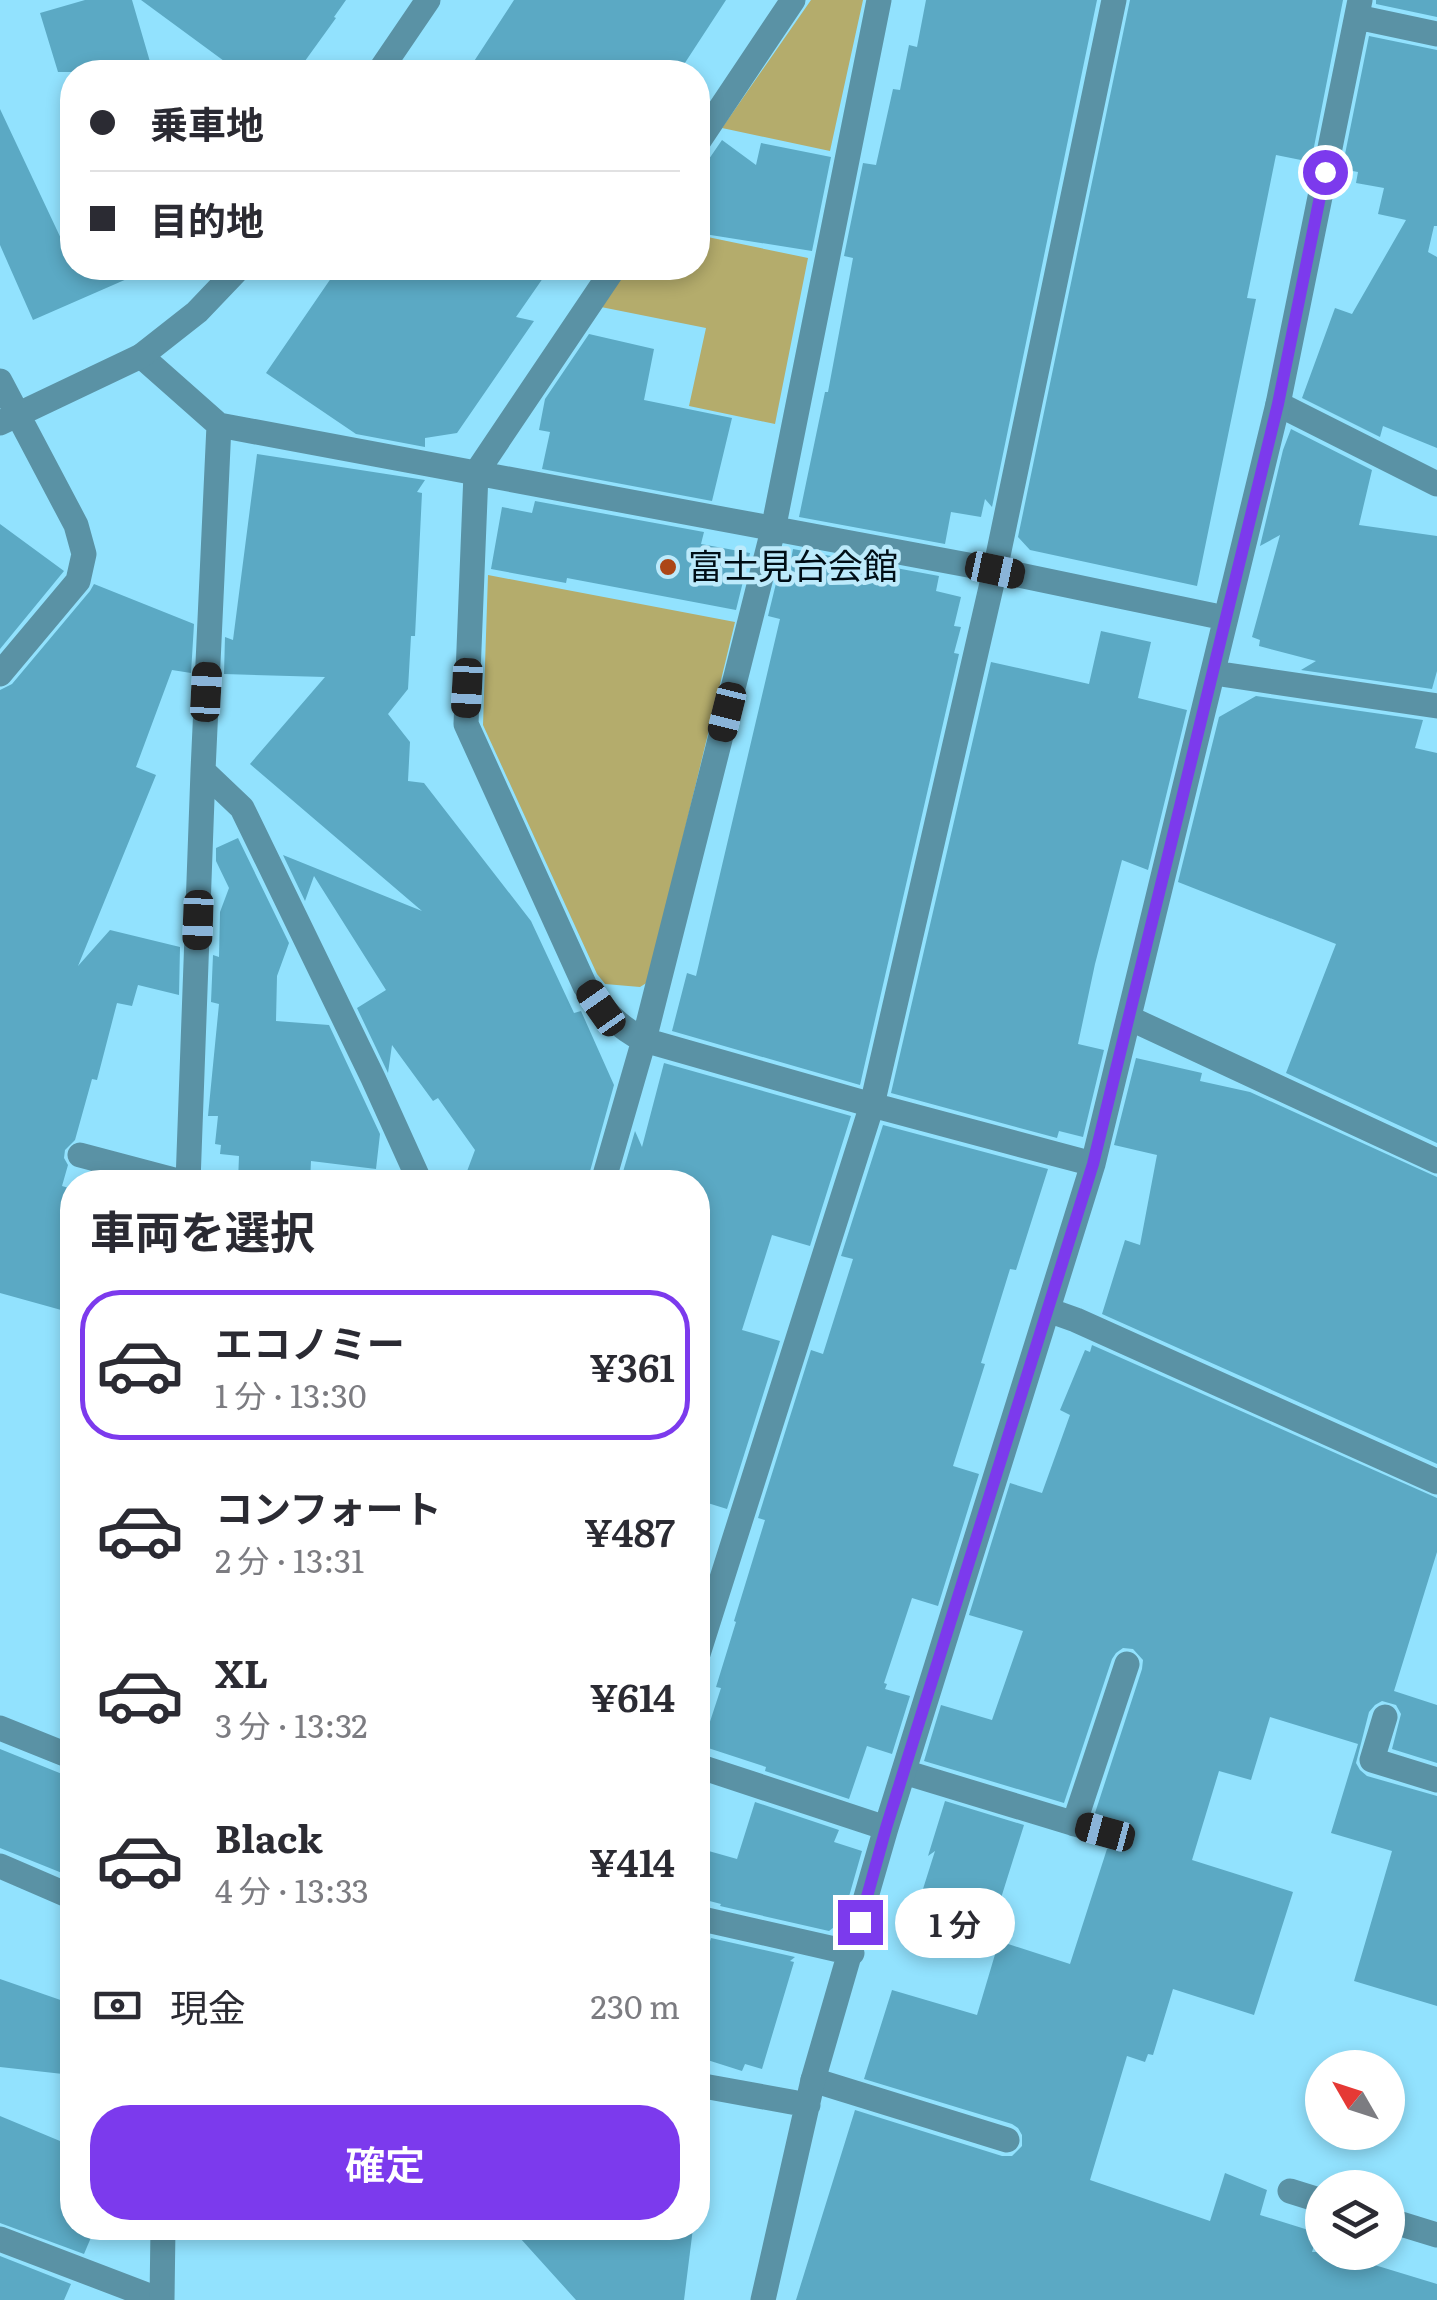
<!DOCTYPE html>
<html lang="ja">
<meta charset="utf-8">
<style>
body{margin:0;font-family:Literata,"Noto Sans JP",serif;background:#f7f7f7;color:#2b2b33;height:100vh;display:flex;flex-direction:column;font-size:38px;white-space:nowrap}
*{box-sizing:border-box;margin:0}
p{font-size:32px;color:#7c7c81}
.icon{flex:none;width:55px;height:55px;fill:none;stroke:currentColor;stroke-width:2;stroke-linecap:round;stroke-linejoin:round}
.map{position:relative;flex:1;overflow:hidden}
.side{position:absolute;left:60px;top:1170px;width:650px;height:1070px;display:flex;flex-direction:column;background:#fff;border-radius:40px;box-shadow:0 5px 15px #0003}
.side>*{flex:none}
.guide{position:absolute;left:60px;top:60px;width:650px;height:220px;border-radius:40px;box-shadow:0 5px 15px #0003;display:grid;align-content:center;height:220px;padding:0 30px;background:#fff}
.needle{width:65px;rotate:309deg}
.buttons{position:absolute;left:1305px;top:2050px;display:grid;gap:20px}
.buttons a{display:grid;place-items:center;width:100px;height:100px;border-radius:50%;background:#fff;box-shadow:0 5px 15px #0003;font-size:50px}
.end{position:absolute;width:45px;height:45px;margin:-22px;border:12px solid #7c3aed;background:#fff;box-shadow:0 0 0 5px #fff}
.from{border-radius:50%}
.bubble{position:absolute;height:70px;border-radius:35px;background:#fff;box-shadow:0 5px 15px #0003;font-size:32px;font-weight:600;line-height:70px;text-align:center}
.car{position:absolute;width:30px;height:60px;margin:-30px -15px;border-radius:12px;box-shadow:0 0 8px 2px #0007;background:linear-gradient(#222 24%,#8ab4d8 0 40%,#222 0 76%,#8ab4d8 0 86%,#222 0)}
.guide b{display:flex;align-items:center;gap:35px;height:95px;font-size:38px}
.guide b+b{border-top:2px solid #e1e1e2}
.guide i{width:25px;height:25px;background:#2b2b33}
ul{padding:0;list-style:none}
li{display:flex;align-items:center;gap:30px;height:150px;margin:0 20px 15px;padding:0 10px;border:5px solid transparent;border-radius:40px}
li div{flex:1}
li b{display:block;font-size:38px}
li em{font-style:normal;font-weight:600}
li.on{border-color:#7c3aed}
li>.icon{width:90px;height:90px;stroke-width:1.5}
h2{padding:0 30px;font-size:45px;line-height:120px}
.pay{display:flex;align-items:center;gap:25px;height:110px;padding:0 30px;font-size:38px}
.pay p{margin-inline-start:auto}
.cta{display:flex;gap:20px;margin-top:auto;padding:20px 30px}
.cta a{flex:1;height:115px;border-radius:40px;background:#7c3aed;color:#fff;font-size:40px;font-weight:600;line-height:115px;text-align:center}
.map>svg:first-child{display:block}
.green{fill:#b4ac6c}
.building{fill:#5ba9c4}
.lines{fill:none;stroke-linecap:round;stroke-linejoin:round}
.service{stroke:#5a92a5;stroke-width:25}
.minor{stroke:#5a92a5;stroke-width:25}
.tertiary{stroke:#5a92a5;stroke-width:25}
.route{stroke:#7c3aed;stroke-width:12}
.poi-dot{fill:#ac4717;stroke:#bceafb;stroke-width:4}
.labels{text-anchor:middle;stroke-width:9;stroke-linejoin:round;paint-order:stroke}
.poi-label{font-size:35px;fill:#000e16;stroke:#bceafb;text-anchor:start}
</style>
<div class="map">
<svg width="1437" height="2300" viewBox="0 0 1437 2300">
<rect width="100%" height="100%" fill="#92e2fe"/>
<!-- green -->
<path class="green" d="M811,0h52l-33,151 -108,-23z
M698,235l110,23 -33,166 -86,-18 17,-78 -105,-21 27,-39h70z
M488,575l247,47 -87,360 -8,5 -35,-3 -8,-10 -114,-249z"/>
<!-- building -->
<path class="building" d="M85,0h47l21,72h-95l-18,-59z
M141,0h205l-12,17 2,1 -39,54h-58z
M514,0h212l-47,72h-212z
M926,0h171l-105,507 -7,-8 -4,18 -30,-5 -6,32 -146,-27 26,-125h3l25,-134 -9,-2 19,-93 13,2 17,-76 7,1 9,-45 8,2z
M1130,0h213l-32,162 -35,-7 -29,143 9,1 -59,287 -167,-36 -12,-13z
M1376,0h61v17l-61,-13z
M1369,36l68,14v176h-3l-6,26 9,5v191l-54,-22 -3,11 -78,-39 33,-90 17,6 54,-94 -28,-6 6,-26 -28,-5 2,-11 -16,-3z
M0,109l72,153v6h80l-119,52 -33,-75z
M722,140l34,25 5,-22 70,14 -19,94 -114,-18v-58z
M338,268h212l-34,49 18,4 -77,112 -32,5v9l-69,-13 -90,-61z
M589,334l65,15 -10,51 88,18 -20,83 -170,-32 8,-37 -11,-2 6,-31z
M1291,429l81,41 -13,55 78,11v135l-5,18 -131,-19 15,-9 -57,-15 1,-6 -8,-3 28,-102 -20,11 23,-96z
M257,454l168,26 -8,12 5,1 -7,143h-4l-3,53 -20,25 22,28 -2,39 16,2 107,138 43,92 7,-2 33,74 -27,97h-124l12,-32 -37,-52 -5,3 -41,-56 -4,28 -31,-65 29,-18 -72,-114 -9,25 -22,-46 139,56 -172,-147 75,-87 -101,-3 1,-37 8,3z
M535,501l169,31 -3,12 49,9 -14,57 -169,-32 -1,5 -75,-14 11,-62 30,6z
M0,524l64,47 -64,78z
M793,549l146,27 -3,15 25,6 -7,29 7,1 -7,26 5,1 -99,431 -188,-54 15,-58 9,3 84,-357 -12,-3 14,-57 9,1z
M94,584l100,40 -3,49 -19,-3 -36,97 20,8 -78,191 32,-36 70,17 -1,48 -41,-10 -6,21 -15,-3 -20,77 -5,-1 -17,61 -10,10 -1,8 4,7 -6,21 10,3v124l-72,-20v-603l12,-6 78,-93z
M1101,631l50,11 -13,56 49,12 -39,160 -26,-10 -27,104 -17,80 26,6 -21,87 -24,-6 -2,7 -166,-45 100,-431 98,22z
M1256,696l167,24 -8,28 22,5v390l-151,-70 50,-129 -158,-62 41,-165z
M238,838l51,105 -12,33 -1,45 53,4 51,109 -4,35 -65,-8 -1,21h-72l1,-26 -19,-2 1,-9 -6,-1 3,-28h-10l11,-112 -8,-2 2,-47 6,2 1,-45 9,-24 -13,-27v-13z
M1136,1058l66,15 -2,8 50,11 187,85v287l-335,-150 23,-74 15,5 17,-90 -43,-10z
M664,1063l187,53 -41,130 -38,-11 -30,95 38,11 -53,168 -29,-9v-318h-78l15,-51 7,16z
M883,1125l165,44 -32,101 -6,-1 -29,94 4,1 -32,102 26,8 -41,132 -26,-8 -28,85 3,1 -2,5 25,7 -18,58 -25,-8 -18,53 -84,-28 1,-4 -64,-21 19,-58 -5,-1 20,-65 -2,-1 31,-101 -7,-2 53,-168 12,4 30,-95 -12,-3z
M1092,1345l345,153v54l-43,139 43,14v58l-45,-14 9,-35 -5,-9 -14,-4 -7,4 -6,7 -13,51 4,7 7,6 70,20v210l-83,-25 38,-130 -61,-18 27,-89 -88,-27 -19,63 -32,-9 -27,89 101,32 -39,123 -81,-26 -20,66 -5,-1 -3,8 -18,-6 -37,124 120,41 15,-48 42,17 -7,25 58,18 -6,19h60l-4,11 69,21v16h-641l59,-190 147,46h10l10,-10v-11l-4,-7 -6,-4 -148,-45 28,-89 85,25 22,-74 71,23 37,-115 8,-4 5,-6 1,-9 -5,-9 -21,-8 47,-144 1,-9 -10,-11 -10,-1 -7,5 -4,6 -48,144 -140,-42 17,-56 51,15 31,-89 -54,-16 41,-132 32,10 28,-78 -10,-5 25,-60 5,2z
M0,1749l72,29v99l-72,-29z
M945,1801l79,24 -34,108 -74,-22 19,-60 -7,5z
M755,1802l84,28 -5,12 28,9 -20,70 -13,10 -109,-25 1,-2 -23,-6v-50l39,11z
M711,1938l84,19 -5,4 4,1 -32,107 -17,-5 -3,7 -44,-14v-76z
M0,1979l72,25v71l-72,-8z
M0,2116l72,30v82h23l-11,26 -84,-31z
M511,2228h182l-9,72h-108z
M0,2256l71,28 -7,16h-64z"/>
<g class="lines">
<!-- service -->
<path class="service" d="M1278,404l159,80
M80,1155l102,27
M1385,1717l-13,43 65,20
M0,1728l72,29
M904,1772l201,61
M1074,1824l53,-160
M0,1866l72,31
M813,2080l194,60
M1290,2191l32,10
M1388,2220l49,15
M0,2239l160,61"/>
<!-- minor -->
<path class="minor" d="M1357,17l80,17
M698,142l95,-142
M614,268l-138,205 -10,251 119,262c17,23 34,42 59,54l228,65 221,59
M141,356l78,69 776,145 230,48
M1214,673l223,33
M203,771l39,37 131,270 47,104
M1129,1018l308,143
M188,1182l15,-411 16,-346
M603,1182l41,-142 129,-510 106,-530
M1048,1310l28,10 361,162
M698,1654l174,-549 123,-535 119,-570
M698,1766l188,62
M698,1918l154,35
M698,2085l110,20
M162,2300l1,-72
M763,2300l50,-220 73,-252 207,-664 185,-760 82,-404"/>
<!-- tertiary -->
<path class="tertiary" d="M379,72l49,-72
M0,381l76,144 8,29 -6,27 -78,93
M0,423l141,-67 56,-44 42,-44"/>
</g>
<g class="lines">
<!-- route -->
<path class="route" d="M860,1922l26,-94 207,-664 185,-760 47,-232"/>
</g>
<!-- markers -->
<circle class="poi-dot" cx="668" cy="567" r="10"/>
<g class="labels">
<!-- poi labels -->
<g class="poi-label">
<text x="688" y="579">富士見台会館</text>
</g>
</g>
</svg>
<div class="buttons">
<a><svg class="needle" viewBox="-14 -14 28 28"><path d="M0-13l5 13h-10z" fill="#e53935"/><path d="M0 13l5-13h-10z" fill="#7c7c81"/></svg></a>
<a><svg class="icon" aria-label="layers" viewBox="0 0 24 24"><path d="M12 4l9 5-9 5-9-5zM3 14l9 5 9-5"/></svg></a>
</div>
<i class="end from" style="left:1325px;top:172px"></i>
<i class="end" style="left:860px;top:1922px"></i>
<div class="bubble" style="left:895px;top:1888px;width:120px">1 分</div>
<i class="car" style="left:995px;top:570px;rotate:102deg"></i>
<i class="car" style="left:467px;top:688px;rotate:183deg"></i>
<i class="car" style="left:206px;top:692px;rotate:3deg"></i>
<i class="car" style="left:727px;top:712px;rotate:194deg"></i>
<i class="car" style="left:198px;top:920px;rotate:182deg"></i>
<i class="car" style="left:601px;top:1008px;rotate:325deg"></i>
<i class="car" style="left:1105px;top:1832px;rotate:285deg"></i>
<div class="guide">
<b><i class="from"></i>乗車地</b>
<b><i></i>目的地</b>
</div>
<section class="side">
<h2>車両を選択</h2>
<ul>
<li class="on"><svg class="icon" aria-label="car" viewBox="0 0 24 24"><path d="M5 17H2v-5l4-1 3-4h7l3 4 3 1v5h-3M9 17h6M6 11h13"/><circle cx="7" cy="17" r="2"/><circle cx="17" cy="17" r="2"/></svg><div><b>エコノミー</b><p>1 分 · 13:30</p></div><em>¥361</em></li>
<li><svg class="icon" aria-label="car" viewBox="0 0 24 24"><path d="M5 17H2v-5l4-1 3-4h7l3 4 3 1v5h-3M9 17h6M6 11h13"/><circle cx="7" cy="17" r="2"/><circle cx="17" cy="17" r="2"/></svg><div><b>コンフォート</b><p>2 分 · 13:31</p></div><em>¥487</em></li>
<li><svg class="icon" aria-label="car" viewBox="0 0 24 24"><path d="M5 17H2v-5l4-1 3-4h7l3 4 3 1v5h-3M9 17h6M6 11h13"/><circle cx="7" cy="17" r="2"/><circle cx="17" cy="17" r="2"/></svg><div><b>XL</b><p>3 分 · 13:32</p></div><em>¥614</em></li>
<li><svg class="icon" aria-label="car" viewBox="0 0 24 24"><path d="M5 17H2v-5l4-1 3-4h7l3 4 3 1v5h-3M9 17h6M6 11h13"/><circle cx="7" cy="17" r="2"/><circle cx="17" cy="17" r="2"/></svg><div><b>Black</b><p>4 分 · 13:33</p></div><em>¥414</em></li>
</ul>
<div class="pay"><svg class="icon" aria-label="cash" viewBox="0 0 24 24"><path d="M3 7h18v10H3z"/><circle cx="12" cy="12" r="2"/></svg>現金<p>230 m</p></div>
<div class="cta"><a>確定</a></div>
</section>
</div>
